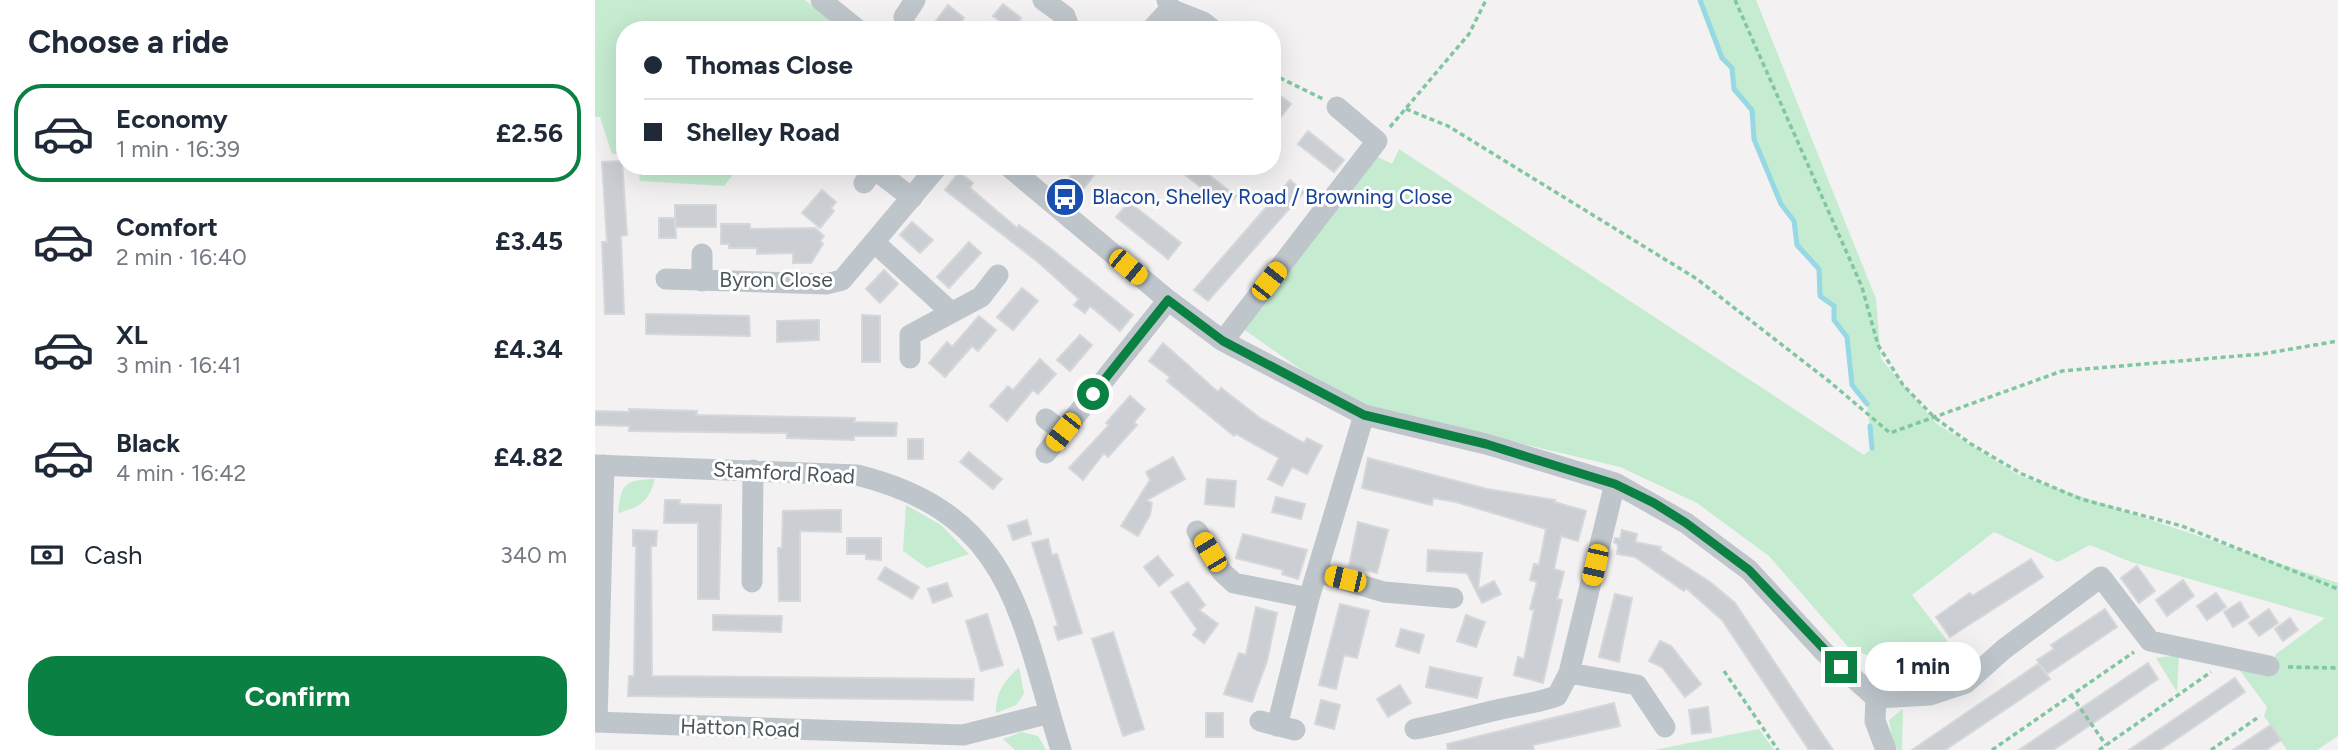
<!DOCTYPE html>
<meta charset="utf-8">
<style>
body{margin:0;font-family:Figtree,sans-serif;background:#f2f2f3;color:#1f2937;height:100vh;display:flex;flex-direction:column;font-size:26px;white-space:nowrap}
*{box-sizing:border-box;margin:0}
p{font-size:23px;color:#747a83}
.icon{flex:none;width:38px;height:38px;fill:none;stroke:currentColor;stroke-width:2;stroke-linecap:round;stroke-linejoin:round}
.map{position:relative;flex:1;overflow:hidden}
.panel{display:flex;flex-direction:column;background:#fff;width:595px}
.panel>*{flex:none}
.hud{position:absolute;left:21px;top:21px;width:665px;height:154px;border-radius:28px;box-shadow:0 7px 28px #0002;display:grid;align-content:center;height:154px;padding:0 28px;background:#fff}
.end{position:absolute;width:32px;height:32px;margin:-16px;border:9px solid #0b8043;background:#fff;box-shadow:0 0 0 4px #fff}
.from{border-radius:50%}
.bubble{position:absolute;height:49px;border-radius:24px;background:#fff;box-shadow:0 7px 28px #0002;font-size:23px;font-weight:700;line-height:49px;text-align:center}
.car{position:absolute;width:21px;height:42px;margin:-21px -10px;border-radius:9px;box-shadow:0 0 5px 2px #0007;background:linear-gradient(#f5c518 24%,#345 0 40%,#f5c518 0 76%,#345 0 86%,#f5c518 0)}
.hud b{display:flex;align-items:center;gap:24px;height:66px;font-size:26px}
.hud b+b{border-top:2px solid #e0e1e3}
.hud i{width:18px;height:18px;background:#1f2937}
ul{padding:0;list-style:none}
li{display:flex;align-items:center;gap:21px;height:98px;margin:0 14px 10px;padding:0 14px;border:4px solid transparent;border-radius:28px}
li div{flex:1}
li b{display:block;font-size:26px}
li em{font-style:normal;font-weight:700}
li.current{border-color:#0b8043}
li>.icon{width:63px;height:63px;stroke-width:1.5}
h2{padding:0 28px;font-size:32px;line-height:84px}
.pay{display:flex;align-items:center;gap:18px;height:77px;padding:0 28px;font-size:26px}
.pay p{margin-inline-start:auto}
.cta{display:flex;gap:14px;margin-top:auto;padding:14px 28px}
.cta a{flex:1;height:80px;border-radius:28px;background:#0b8043;color:#fff;font-size:28px;font-weight:700;line-height:80px;text-align:center}
main{display:flex;flex:1;min-height:0}
.map>svg:first-child{display:block}
.green{fill:#c5ebd1}
.lines{fill:none;stroke-linecap:round;stroke-linejoin:round}
.stream{stroke:#96d8e3;stroke-width:5}
.building{fill:#cbced2;stroke:#d5d7db;stroke-width:2}
.path{stroke:#80c69f;stroke-width:3.5;stroke-dasharray:5 3.5;stroke-linecap:butt}
.minor{stroke:#bec6cc;stroke-width:21}
.route{stroke:#0b8043;stroke-width:9}
.labels{text-anchor:middle;stroke-width:6;stroke-linejoin:round;paint-order:stroke}
.transit-label{font-size:21px;fill:#164399;stroke:#fff;text-anchor:start}
.street-label{font-size:21px;fill:#4a555c;stroke:#fff}
</style>
<main>
<section class="panel">
<h2>Choose a ride</h2>
<ul>
<li class="current"><svg class="icon" aria-label="car" viewBox="0 0 24 24"><path d="M5 17H2v-5l4-1 3-4h7l3 4 3 1v5h-3M9 17h6M6 11h13"/><circle cx="7" cy="17" r="2"/><circle cx="17" cy="17" r="2"/></svg><div><b>Economy</b><p>1 min · 16:39</p></div><em>£2.56</em></li>
<li><svg class="icon" aria-label="car" viewBox="0 0 24 24"><path d="M5 17H2v-5l4-1 3-4h7l3 4 3 1v5h-3M9 17h6M6 11h13"/><circle cx="7" cy="17" r="2"/><circle cx="17" cy="17" r="2"/></svg><div><b>Comfort</b><p>2 min · 16:40</p></div><em>£3.45</em></li>
<li><svg class="icon" aria-label="car" viewBox="0 0 24 24"><path d="M5 17H2v-5l4-1 3-4h7l3 4 3 1v5h-3M9 17h6M6 11h13"/><circle cx="7" cy="17" r="2"/><circle cx="17" cy="17" r="2"/></svg><div><b>XL</b><p>3 min · 16:41</p></div><em>£4.34</em></li>
<li><svg class="icon" aria-label="car" viewBox="0 0 24 24"><path d="M5 17H2v-5l4-1 3-4h7l3 4 3 1v5h-3M9 17h6M6 11h13"/><circle cx="7" cy="17" r="2"/><circle cx="17" cy="17" r="2"/></svg><div><b>Black</b><p>4 min · 16:42</p></div><em>£4.82</em></li>
</ul>
<div class="pay"><svg class="icon" aria-label="cash" viewBox="0 0 24 24"><path d="M3 7h18v10H3z"/><circle cx="12" cy="12" r="2"/></svg>Cash<p>340 m</p></div>
<div class="cta"><a>Confirm</a></div>
</section>
<div class="map">
<svg width="1743" height="750" viewBox="0 0 1743 750">
<rect width="100%" height="100%" fill="#f3f1f1"/>
<!-- green -->
<path class="green" d="M0,0h210l40,30h-220v123l-13,1 -12,-37h-5z
M1105,0h56l120,299 5,60 56,65 83,52 318,107v153l-21,14h-30l-23,-34 3,-9 -29,-39 31,6 7,-20 49,-36 -194,-56 -41,-17 -32,17 -64,-30 -82,63 40,52 -35,28 -68,-27 -80,-92 -72,-53 -77,-36 -252,-60 -68,-38 -58,-41 132,-173 18,9 7,-15 465,306 8,-7 -5,-46 -15,-17 -5,-48 -13,-17v-14l-14,-10 -1,-28 -22,-23 -3,-24 -13,-17 -27,-65 -2,-29 -18,-21 -2,-21 -10,-10z
M43,166h102l-16,20 -84,-5z
M60,479c-6,22 -14,28 -37,34 3,-30 7,-33 37,-34z
M311,505l35,20 28,29 -42,14 -24,-17z
M1584,655l-2,37 -21,-34z
M424,667l5,27 -8,11 -20,8c0,-22 8,-31 23,-46z
M1308,709l-1,41h-4l-5,-6 -4,-24z
M1164,729l15,21h-120z
M426,732l17,4 8,14h-31l-12,-11z"/>
<g class="lines">
<!-- stream -->
<path class="stream" d="M1105,0l22,58 10,10 2,21 18,21 2,29 27,65 13,17 3,24 22,24 1,27 14,10v14l13,17 5,48 15,19
M1275,426l2,22"/>
</g>
<!-- building -->
<path class="building" d="M408,4l18,14 -8,12 -20,-14z
M353,5l16,13 -9,12h-26z
M683,94l13,10 -19,24v-26z
M713,131l36,29 -10,12 -36,-28z
M27,161l5,74 -6,1 3,78h-19l-3,-72h5l-5,-80z
M483,166h6l10,9 -15,19 -14,-11z
M579,166h23l39,30 -7,9h-6z
M364,172l14,11 -3,5 47,40 2,-3 31,23 83,67 -13,16 -30,-25 -5,7 -11,-8 5,-6 -41,-37 -93,-72z
M695,180l14,12 -96,109 -14,-11z
M227,190l14,12 -5,6 3,3 -14,17 -18,-15z
M534,202l52,41 -13,16 -52,-42z
M80,205h41v22h-41z
M64,218h16l1,20h-17z
M317,222l21,18 -13,13 -20,-18z
M126,224h29v5l65,-1 9,8 -4,5 3,3 -12,19h-18v-10l-36,1v-6h-28v-4h-8z
M374,242l12,11 -32,35 -12,-11z
M289,270l14,14 -18,19 -14,-14z
M427,288l16,13 -25,29 -16,-13z
M51,314l103,2 1,20 -104,-2z
M267,315l18,1v46h-18z
M384,316l17,14 -18,21 -6,-5 -27,31 -16,-14 18,-21 5,5z
M224,320v20l-42,2v-21z
M485,335l12,10 -22,26 -13,-11z
M568,343l55,49 3,-4 39,30 44,25 3,-5 15,8 -15,28 -15,-7 -10,19 -14,-7 11,-21 -43,-24 -2,2 -67,-55 3,-4 -21,-16z
M445,359l16,15 -18,20 -5,-4 -26,31 -17,-15 18,-20 5,4z
M535,396l15,13 -11,13 3,3 -29,32 -4,-4 -21,27 -14,-12 40,-43 -3,-2z
M34,409l68,2 -1,4 159,3 -1,4 43,1 -1,13h-42v4l-67,-2v-5l-158,-2v-5l-34,-1v-14l34,1z
M313,439h15v20h-15z
M374,452l33,27 -9,10 -33,-27z
M578,457l12,22 -38,21 5,3 -2,12 -12,21 -17,-10 29,-46 -4,-8z
M773,458l119,31 68,11 -1,2 32,9 -8,30 -17,-5 -7,33 10,3 -7,27 5,1 -19,83 -29,-8 4,-18 6,2 10,-49 -4,-1 7,-27 -7,-2 4,-16 5,1 7,-36 -90,-27 -23,-4 -1,7 -70,-17z
M612,479l29,2 -2,26 -29,-3z
M681,497l29,7 -4,15 -29,-7z
M70,500h15l-1,4 42,1 -2,94h-21v-76h-34z
M230,510h16v22l-41,-1v70h-21l-1,-53h4l1,-37z
M432,520l4,14 -18,6 -5,-14z
M763,522l30,8 -11,43 -28,-7z
M38,530l24,1 -1,15h-5l1,130 322,3 -1,21 -345,-4 1,-20h5l2,-130h-3z
M1027,530l15,4 -2,8 26,5 -1,3 50,32 25,21 98,147h-24l-87,-130 -36,-32 -2,3 -49,-34 -18,-3 1,-9 -4,-3 1,-4 5,1z
M648,534l64,16 -9,29 -16,-5 1,-4 -47,-12z
M252,538h34v22l-15,-1v-5h-19z
M453,539l4,16 5,-1 25,79 -24,7 -4,-13 4,-2 -26,-82z
M833,550l54,3 -4,36 16,-8 7,13 -19,9 -15,-30 -40,-2z
M563,556l15,19 -14,11 -15,-19z
M1436,559l12,18 -93,60 -14,-20 34,-24 2,3z
M1542,566l18,25 -16,12 -18,-25z
M290,567l34,20 -7,12 -34,-20z
M1588,580l11,16 -27,20 -11,-16z
M593,582l17,23 -6,5 19,14 -14,19 -11,-8 4,-6 -26,-37z
M352,583l5,13 -19,7 -5,-14z
M1621,593l10,14 -19,13 -10,-14z
M1020,594l17,4 -13,64 -20,-5z
M1645,602l9,15 -16,10 -9,-15z
M745,604l29,7 -12,47 -13,-3 -8,34 -17,-4z
M661,607l21,6 -10,48 -15,41 -28,-8 15,-41 7,2z
M1510,609l12,18 -70,47 -10,-14 17,-11 -3,-4z
M1674,609l9,14 -19,13 -10,-13z
M392,614l16,51 -22,6 -15,-50z
M118,615l69,1 -1,16 -68,-2z
M871,615l19,7 -9,25 -19,-6z
M1695,618l8,12 -15,11 -8,-12z
M806,629l23,6 -5,18 -23,-7z
M518,632l31,97 -21,7 -31,-97z
M1065,641l11,5 30,38 -16,13 -23,-30 -13,-6z
M1553,663l10,16 -97,66 -8,5h-34z
M1443,664l12,15 -29,20 -76,51h-33z
M835,667l52,11 -5,20 -51,-11z
M1640,678l10,14 -61,42 -24,16h-31z
M805,685l11,18 -23,14 -11,-18z
M726,700l19,5 -6,24 -19,-5z
M1019,703l6,23 -87,19 1,5h-86l-1,-6z
M1113,707l3,25 -19,2 -3,-24z
M611,713h17v24h-17z
M1676,725l10,15 -15,10h-33z"/>
<g class="lines">
<!-- path -->
<path class="path" d="M1140,0l127,287 16,58 25,40 31,32 37,27 51,30 59,25 101,27 156,63
M677,74l51,25
M811,109l42,17 249,153 133,103 60,51 172,-62 200,-17 76,-13
M795,127l79,-93 17,-34
M1693,667l50,1
M1129,671l54,79
M1476,695l35,50
M1397,750l142,-98
M1504,750l112,-78
M1616,750l49,-34"/>
<!-- minor -->
<path class="minor" d="M226,0l37,30
M448,0l22,16 5,14
M572,0l3,9 33,13 10,8
M309,17l11,-17
M556,30l19,-21
M413,166l160,134 55,41 141,74 122,29 129,39 71,40 63,47 75,82 52,46
M269,183l10,-14 38,29
M280,243l76,69
M71,279l160,5 16,-4 96,-114
M107,281v-27
M628,341l154,-200 -40,-34
M315,358v-23l71,-38 17,-22
M451,419l17,13
M451,453l122,-153
M0,465l262,10c157,39 162,141 204,275
M602,531l25,41 12,11 75,15
M722,572l67,20 69,6
M157,582l1,-112
M974,673l68,12 28,42
M1281,698l54,-3 36,-12 38,-34 97,-72 49,64 119,25
M1281,698l-1,23 11,29
M665,721l35,9
M0,722l368,13 87,-22
M2,722l7,-257
M682,726l32,-128 55,-183
M820,729c28,-5 55,-13 82,-19 21,-5 40,-7 60,-14l12,-23 46,-190"/>
</g>
<g class="lines">
<!-- route -->
<path class="route" d="M498,394l75,-94 55,41 141,74 122,29 77,24 52,16 39,19 32,20 63,47 92,97"/>
</g>
<!-- icons -->
<defs>
<g id="bus-disc" transform="scale(2.0125)"><circle r="9.5" fill="#1a4fb4" stroke="#fff"/><path d="M-5-6H5V4H4V6H2V4H-2V6H-4V4H-5ZM-3.5-4V0h7V-4ZM-3.5 1.2v1.5H-2V1.2ZM2 1.2v1.5H3.5V1.2Z" fill="#fff"/></g>
</defs>
<g fill-rule="evenodd">
<use href="#bus-disc" x="470" y="197"/>
</g>
<g class="labels">
<!-- transit labels -->
<g class="transit-label">
<text x="497" y="204">Blacon, Shelley Road / Browning Close</text>
</g>
<!-- street labels -->
<g class="street-label">
<text x="181" y="287">Byron Close</text>
<text transform="translate(189 473) rotate(3)" y="7">Stamford Road</text>
<text transform="translate(145 728) rotate(2)" y="7">Hatton Road</text>
</g>
</g>
</svg>
<i class="end from" style="left:498px;top:394px"></i>
<i class="end" style="left:1246px;top:667px"></i>
<div class="bubble" style="left:1270px;top:642px;width:116px">1 min</div>
<i class="car" style="left:533px;top:267px;rotate:130deg"></i>
<i class="car" style="left:674px;top:281px;rotate:38deg"></i>
<i class="car" style="left:468px;top:432px;rotate:218deg"></i>
<i class="car" style="left:615px;top:552px;rotate:329deg"></i>
<i class="car" style="left:1000px;top:565px;rotate:193deg"></i>
<i class="car" style="left:750px;top:579px;rotate:283deg"></i>
<div class="hud">
<b><i class="from"></i>Thomas Close</b>
<b><i></i>Shelley Road</b>
</div>
</div>
</main>
